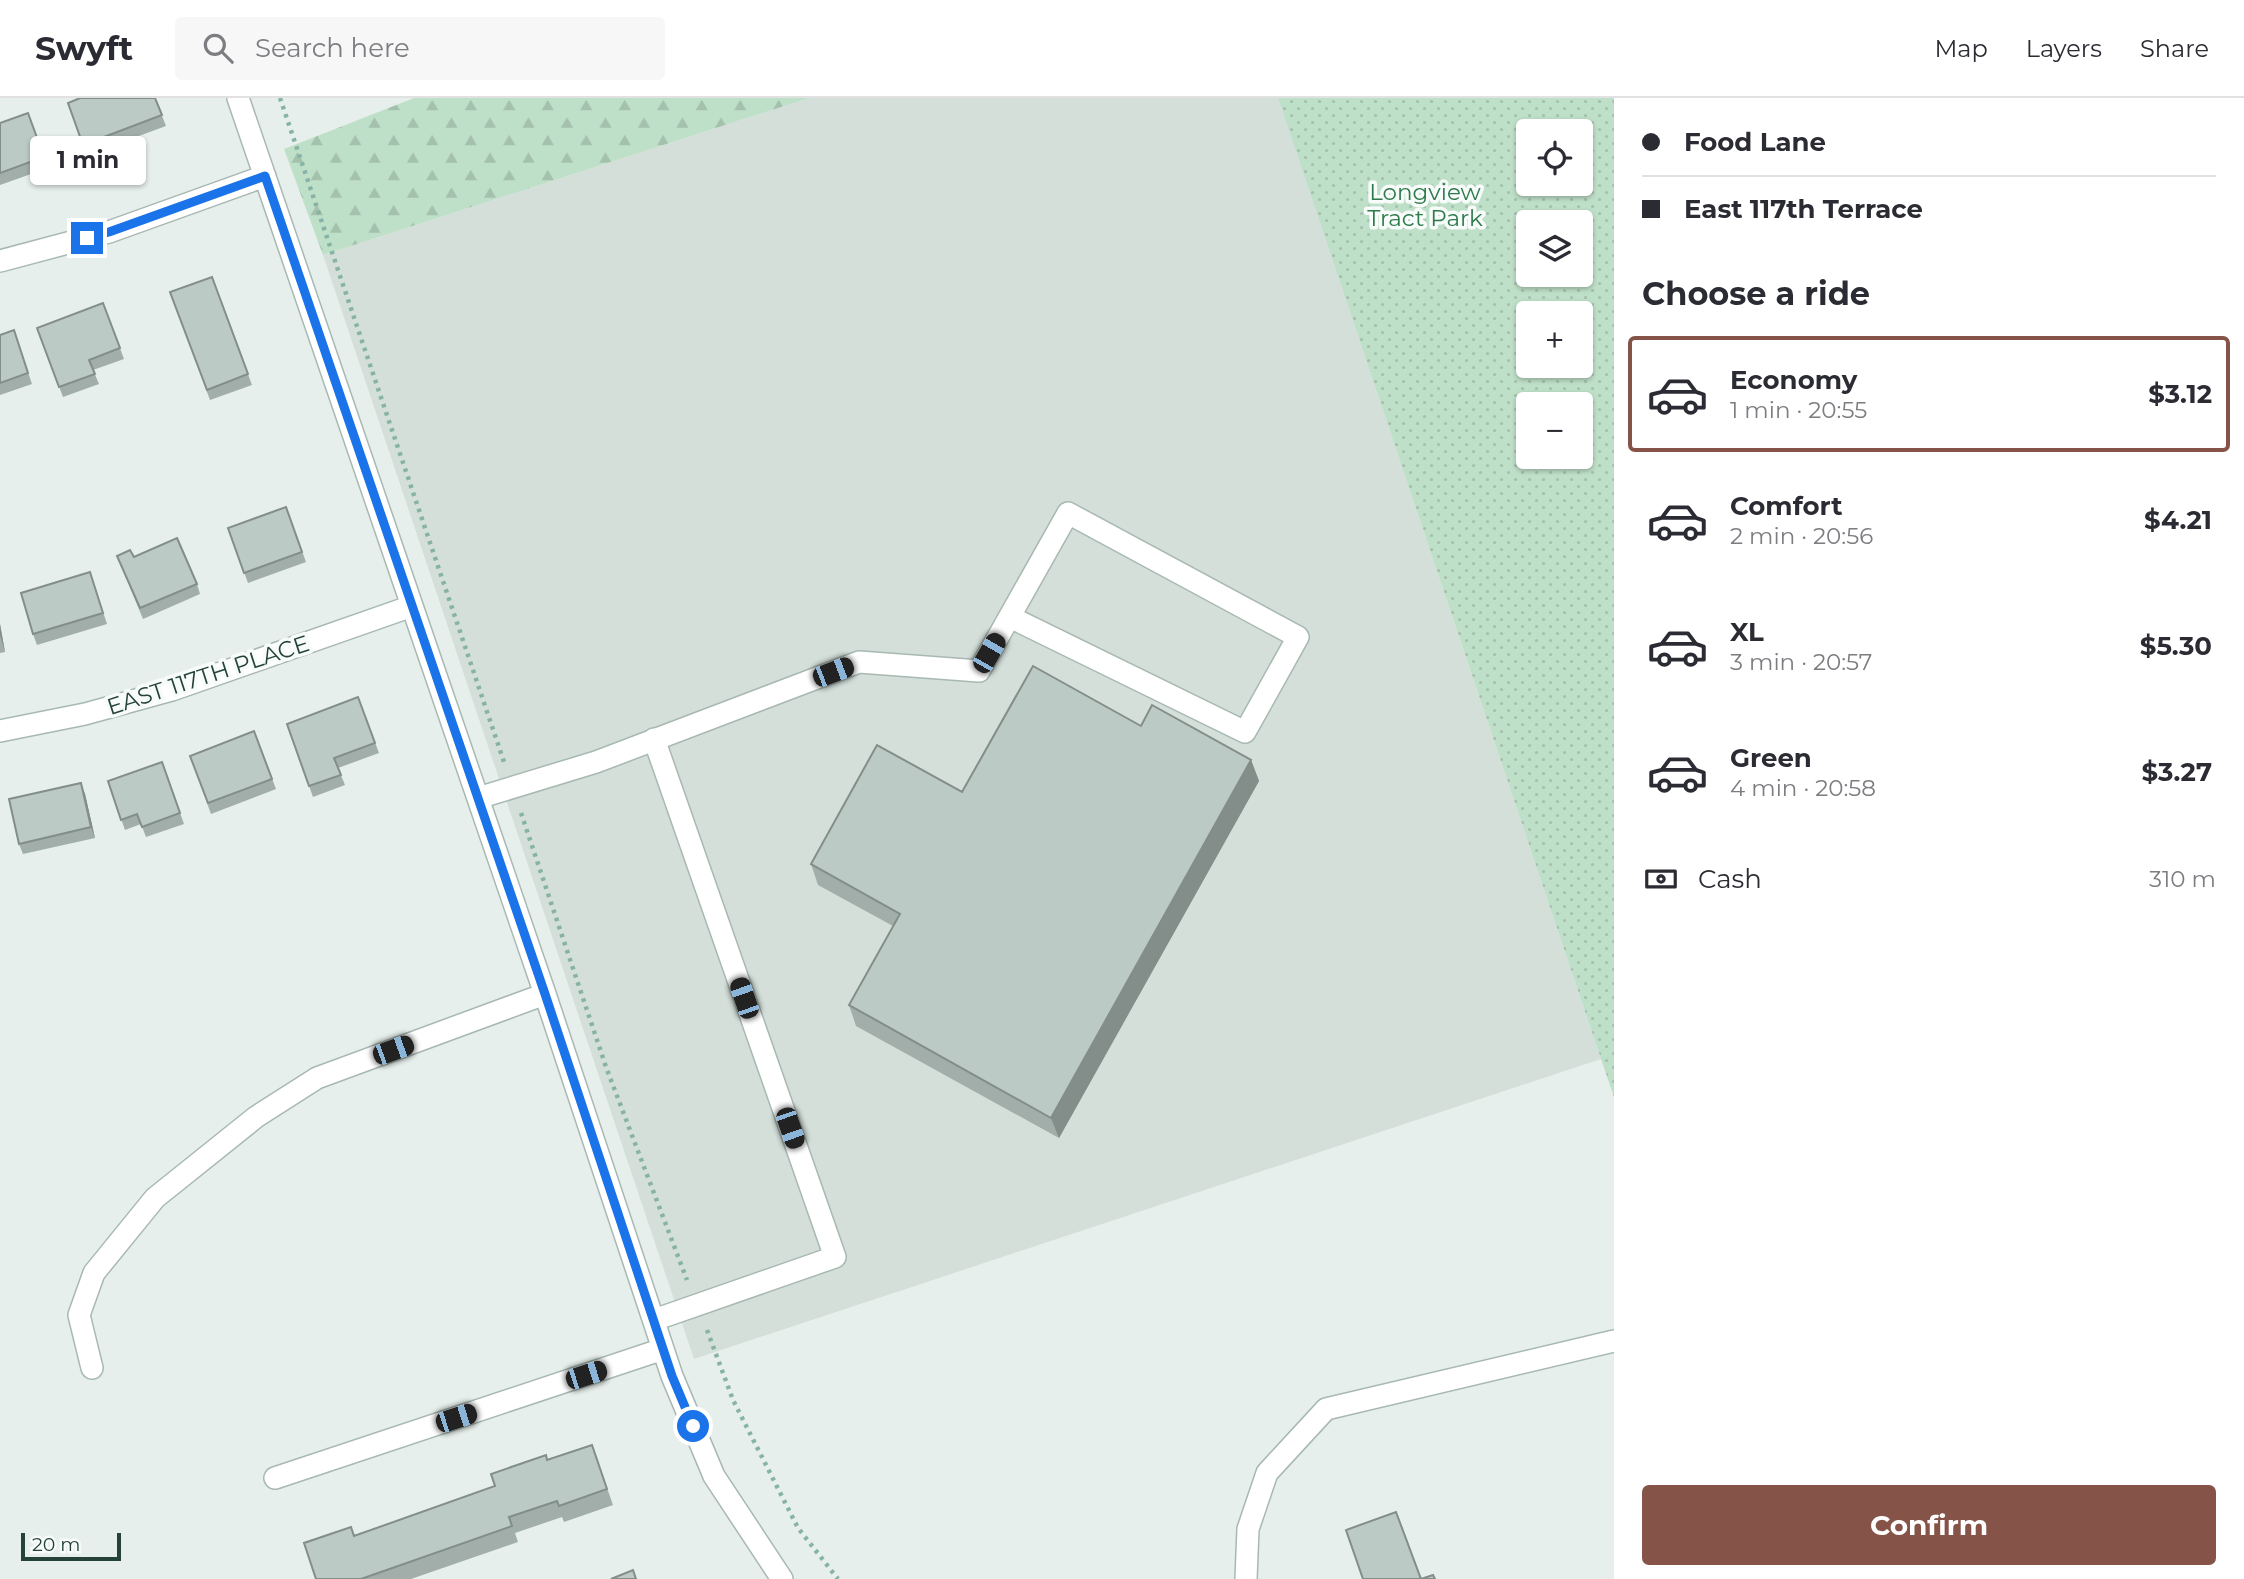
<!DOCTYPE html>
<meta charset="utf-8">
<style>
body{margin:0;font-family:Montserrat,sans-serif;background:#f7f7f7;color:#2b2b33;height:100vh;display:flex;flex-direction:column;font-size:26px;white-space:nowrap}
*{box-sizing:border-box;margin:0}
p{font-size:23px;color:#7c7c81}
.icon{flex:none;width:38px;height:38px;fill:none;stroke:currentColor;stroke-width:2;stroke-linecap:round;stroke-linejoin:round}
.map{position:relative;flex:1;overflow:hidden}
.side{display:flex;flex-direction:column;background:#fff;width:630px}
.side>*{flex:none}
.top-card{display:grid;align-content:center;height:154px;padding:0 28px;background:#fff}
.buttons{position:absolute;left:1516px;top:21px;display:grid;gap:14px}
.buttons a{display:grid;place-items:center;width:77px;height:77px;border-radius:7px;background:#fff;box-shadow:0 2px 5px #0004;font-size:35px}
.scale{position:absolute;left:21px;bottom:18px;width:100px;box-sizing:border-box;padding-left:7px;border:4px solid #24423a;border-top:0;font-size:19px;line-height:24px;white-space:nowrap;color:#24423a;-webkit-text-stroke:5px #f7fbf9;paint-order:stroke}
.end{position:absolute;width:32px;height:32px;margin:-16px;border:9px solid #1a73e8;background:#fff;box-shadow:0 0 0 4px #fff}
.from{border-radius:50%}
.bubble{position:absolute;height:49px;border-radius:7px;background:#fff;box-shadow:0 2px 5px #0004;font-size:23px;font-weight:700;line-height:49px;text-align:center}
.car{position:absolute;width:21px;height:42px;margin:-21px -10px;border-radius:9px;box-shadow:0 0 5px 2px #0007;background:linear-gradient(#222 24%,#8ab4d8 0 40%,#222 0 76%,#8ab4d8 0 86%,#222 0)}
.top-card b{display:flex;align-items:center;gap:24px;height:66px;font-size:26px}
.top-card b+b{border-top:2px solid #e1e1e2}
.top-card i{width:18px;height:18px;background:#2b2b33}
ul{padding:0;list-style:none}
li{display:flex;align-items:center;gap:21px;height:116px;margin:0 14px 10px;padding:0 14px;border:4px solid transparent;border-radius:7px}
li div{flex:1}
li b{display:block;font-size:26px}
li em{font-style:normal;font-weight:700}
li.active{border-color:#855347}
li>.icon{width:63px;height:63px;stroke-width:1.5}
h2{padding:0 28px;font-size:32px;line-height:84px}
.pay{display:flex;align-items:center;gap:18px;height:77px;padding:0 28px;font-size:26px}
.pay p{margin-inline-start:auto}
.button{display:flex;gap:14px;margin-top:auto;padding:14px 28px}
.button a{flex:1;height:80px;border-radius:7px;background:#855347;color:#fff;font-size:28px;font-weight:700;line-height:80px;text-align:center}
header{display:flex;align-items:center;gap:42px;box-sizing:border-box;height:98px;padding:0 35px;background:#fff;border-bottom:2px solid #e1e1e2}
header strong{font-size:33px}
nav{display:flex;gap:38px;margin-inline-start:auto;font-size:24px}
.search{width:490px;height:63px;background:#f7f7f7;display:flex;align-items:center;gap:18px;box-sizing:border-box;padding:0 24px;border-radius:7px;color:#7c7c81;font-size:26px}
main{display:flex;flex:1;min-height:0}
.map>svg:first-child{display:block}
.built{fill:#d4dfda}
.forest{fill:url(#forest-firs)}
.park{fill:url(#park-dots);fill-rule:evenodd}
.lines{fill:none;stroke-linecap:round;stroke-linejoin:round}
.minor-casing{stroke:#a8b8b2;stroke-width:24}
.path{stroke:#86b3a5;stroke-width:4.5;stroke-dasharray:3.5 5;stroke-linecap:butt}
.minor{stroke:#fff;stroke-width:21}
.wall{fill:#a1aea9}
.shaded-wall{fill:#838d89}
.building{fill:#bbcac4;stroke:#838d89;stroke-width:2}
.route{stroke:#1a73e8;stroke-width:9}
.labels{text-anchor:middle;stroke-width:7;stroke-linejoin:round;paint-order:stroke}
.park-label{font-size:23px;fill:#2d7a4b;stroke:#f7fbf9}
.street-label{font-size:23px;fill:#24423a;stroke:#f7fbf9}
</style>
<header>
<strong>Swyft</strong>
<div class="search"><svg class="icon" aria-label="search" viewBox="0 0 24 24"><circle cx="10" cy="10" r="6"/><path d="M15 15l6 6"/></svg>Search here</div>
<nav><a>Map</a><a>Layers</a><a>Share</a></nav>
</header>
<main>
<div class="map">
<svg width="1614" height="1481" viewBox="0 0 1614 1481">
<defs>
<pattern id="forest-firs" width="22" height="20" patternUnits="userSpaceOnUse" patternTransform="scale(1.75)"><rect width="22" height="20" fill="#bfe0c8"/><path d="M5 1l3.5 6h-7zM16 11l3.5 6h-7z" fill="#a4c1ad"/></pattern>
<pattern id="park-dots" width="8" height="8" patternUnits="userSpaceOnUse" patternTransform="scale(1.75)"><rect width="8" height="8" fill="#bfe0c8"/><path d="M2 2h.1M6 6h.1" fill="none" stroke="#a4c1ad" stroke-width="1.8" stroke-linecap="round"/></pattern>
</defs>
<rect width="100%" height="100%" fill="#e6efeb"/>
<!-- built -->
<path class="built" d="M809,0h469l323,961 -907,300 -371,-1104z"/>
<!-- forest -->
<path class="forest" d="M414,0h395l-486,157 -39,-106z"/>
<!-- park -->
<path class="park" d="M1278,0h336v999l-13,-38zM1528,33h52v53h-52zM1528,124h52v53h-52zM1528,215h52v53h-52zM1528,306h52v53h-52z"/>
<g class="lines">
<!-- minor casing -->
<g class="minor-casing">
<path id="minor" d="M238,0l307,896 127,382 42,100 68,103
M0,163l109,-29 156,-56
M0,633l85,-17 87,-24 240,-84
M478,700l118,-36 263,-100 120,9 89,-158 230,124 -53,95 -235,-115
M654,1222l181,-63 -181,-518
M92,1270l-13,-53 15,-42 61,-75 101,-81 61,-39 228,-84
M275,1380l388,-129
M1246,1481l2,-50 19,-56 59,-64 288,-68"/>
</g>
<!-- path -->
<path class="path" d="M280,0l224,664
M521,715l85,254 81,213
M707,1232l26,70 65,128 40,51"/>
<!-- minor -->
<use href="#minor" class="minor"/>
</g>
<!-- wall -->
<path class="wall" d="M155,0l11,28 -79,29 -19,-52z
M28,15l20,55 -48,17v-62z
M212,179l40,108 -42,15 -36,-97z
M103,205l21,56 -31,11 6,14 -36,13 -26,-69z
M14,232l18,54 -32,11v-60z
M286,409l20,55 -58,21 -20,-55z
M117,458l17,1 63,27 3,10 -57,25z
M90,474l17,52 -70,21 -4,-11z
M0,526l5,28 -5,1z
M358,599l21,56 -41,15 7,17 -32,12 -26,-73z
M1141,628l110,34 8,21 -200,357 -203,-112 -7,-21 44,-79 -75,-41 -7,-21 151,-72z
M254,633l22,58 -65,25 -21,-58z
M162,664l22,62 -38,13 -5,-13 -16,6 -17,-49z
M85,696l10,44 -72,16 -4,-10z
M592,1347l21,60 -49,17 -2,-5 -47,16 3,9 -107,37h-95l38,-43 141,-50 53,-26z"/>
<!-- shaded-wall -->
<path class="shaded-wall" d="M0,526l5,28 -5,-17z
M1251,662l8,21 -200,357 -8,-20z
M81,685l4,11 10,44 -4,-11z"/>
<!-- building -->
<path class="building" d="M80,0h75l7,17 -79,30 -15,-42z
M28,15l16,44 -44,16v-50z
M212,179l36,97 -41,16 -37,-98z
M103,205l17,45 -31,12 6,14 -36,13 -22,-59z
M14,232l14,43 -28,10v-48z
M286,409l16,45 -58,21 -16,-45z
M177,440l20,46 -57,24 -23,-52 13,-6 4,7z
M90,474l13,41 -70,21 -12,-41z
M1033,568l108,60 11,-21 99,55 -200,358 -202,-113 51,-91 -89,-50 66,-119 85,47z
M358,599l17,46 -41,15 7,17 -32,11 -22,-62z
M254,633l18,48 -64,24 -18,-47z
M162,664l18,51 -38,14 -5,-13 -16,6 -13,-39z
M81,685l10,44 -72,17 -10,-45z
M592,1347l15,44 -48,17 -2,-5 -48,16 3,9 -151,53h-45l-12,-36 47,-16 3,9 141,-50 -4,-12 55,-19 1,5z
M1396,1414l25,67h-58l-17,-49z
M633,1472l3,9h-25z
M1433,1477l2,4h-14z"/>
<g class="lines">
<!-- route -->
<path class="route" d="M87,140l22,-6 156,-56 280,818 127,382 21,50"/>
</g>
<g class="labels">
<!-- park labels -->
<g class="park-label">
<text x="1425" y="102">Longview<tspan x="1425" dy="26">Tract Park</tspan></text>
</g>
<!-- street labels -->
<g class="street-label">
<text transform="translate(208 577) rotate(-18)" y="8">EAST 117TH PLACE</text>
</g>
</g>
</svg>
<div class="buttons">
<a><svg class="icon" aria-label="locate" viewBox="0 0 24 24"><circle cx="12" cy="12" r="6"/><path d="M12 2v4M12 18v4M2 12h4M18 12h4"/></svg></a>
<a><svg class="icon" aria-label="layers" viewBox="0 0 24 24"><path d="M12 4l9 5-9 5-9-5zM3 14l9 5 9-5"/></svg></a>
<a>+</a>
<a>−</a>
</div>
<div class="scale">20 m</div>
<i class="end from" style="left:693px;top:1328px"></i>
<i class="end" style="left:87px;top:140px"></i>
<div class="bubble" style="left:30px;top:38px;width:116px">1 min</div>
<i class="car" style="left:989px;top:555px;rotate:30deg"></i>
<i class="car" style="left:833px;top:574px;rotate:69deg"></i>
<i class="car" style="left:744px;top:900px;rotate:341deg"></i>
<i class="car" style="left:393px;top:952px;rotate:70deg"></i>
<i class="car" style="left:790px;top:1030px;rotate:161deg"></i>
<i class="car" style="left:586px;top:1277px;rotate:72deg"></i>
<i class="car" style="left:456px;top:1320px;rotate:72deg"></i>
</div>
<section class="side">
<div class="top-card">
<b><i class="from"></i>Food Lane</b>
<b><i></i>East 117th Terrace</b>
</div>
<h2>Choose a ride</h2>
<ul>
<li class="active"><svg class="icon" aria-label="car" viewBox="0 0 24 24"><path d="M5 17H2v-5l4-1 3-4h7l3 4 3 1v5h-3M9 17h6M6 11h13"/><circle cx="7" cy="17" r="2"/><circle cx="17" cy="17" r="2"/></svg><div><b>Economy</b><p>1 min · 20:55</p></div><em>$3.12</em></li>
<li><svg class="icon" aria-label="car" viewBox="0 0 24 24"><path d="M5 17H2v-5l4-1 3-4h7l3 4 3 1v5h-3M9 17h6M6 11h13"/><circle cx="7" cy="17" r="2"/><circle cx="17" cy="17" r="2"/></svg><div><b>Comfort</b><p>2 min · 20:56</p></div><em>$4.21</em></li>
<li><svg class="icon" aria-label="car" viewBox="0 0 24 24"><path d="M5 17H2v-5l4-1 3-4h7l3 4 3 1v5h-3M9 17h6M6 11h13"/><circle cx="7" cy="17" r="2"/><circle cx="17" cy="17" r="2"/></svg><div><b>XL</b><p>3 min · 20:57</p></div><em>$5.30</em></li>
<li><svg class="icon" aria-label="car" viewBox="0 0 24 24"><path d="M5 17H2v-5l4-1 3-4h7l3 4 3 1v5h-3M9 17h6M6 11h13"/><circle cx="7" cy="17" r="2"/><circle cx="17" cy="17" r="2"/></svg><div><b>Green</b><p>4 min · 20:58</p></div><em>$3.27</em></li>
</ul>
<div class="pay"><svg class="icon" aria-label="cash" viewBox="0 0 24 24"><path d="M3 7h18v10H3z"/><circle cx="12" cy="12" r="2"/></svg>Cash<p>310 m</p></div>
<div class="button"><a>Confirm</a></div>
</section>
</main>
